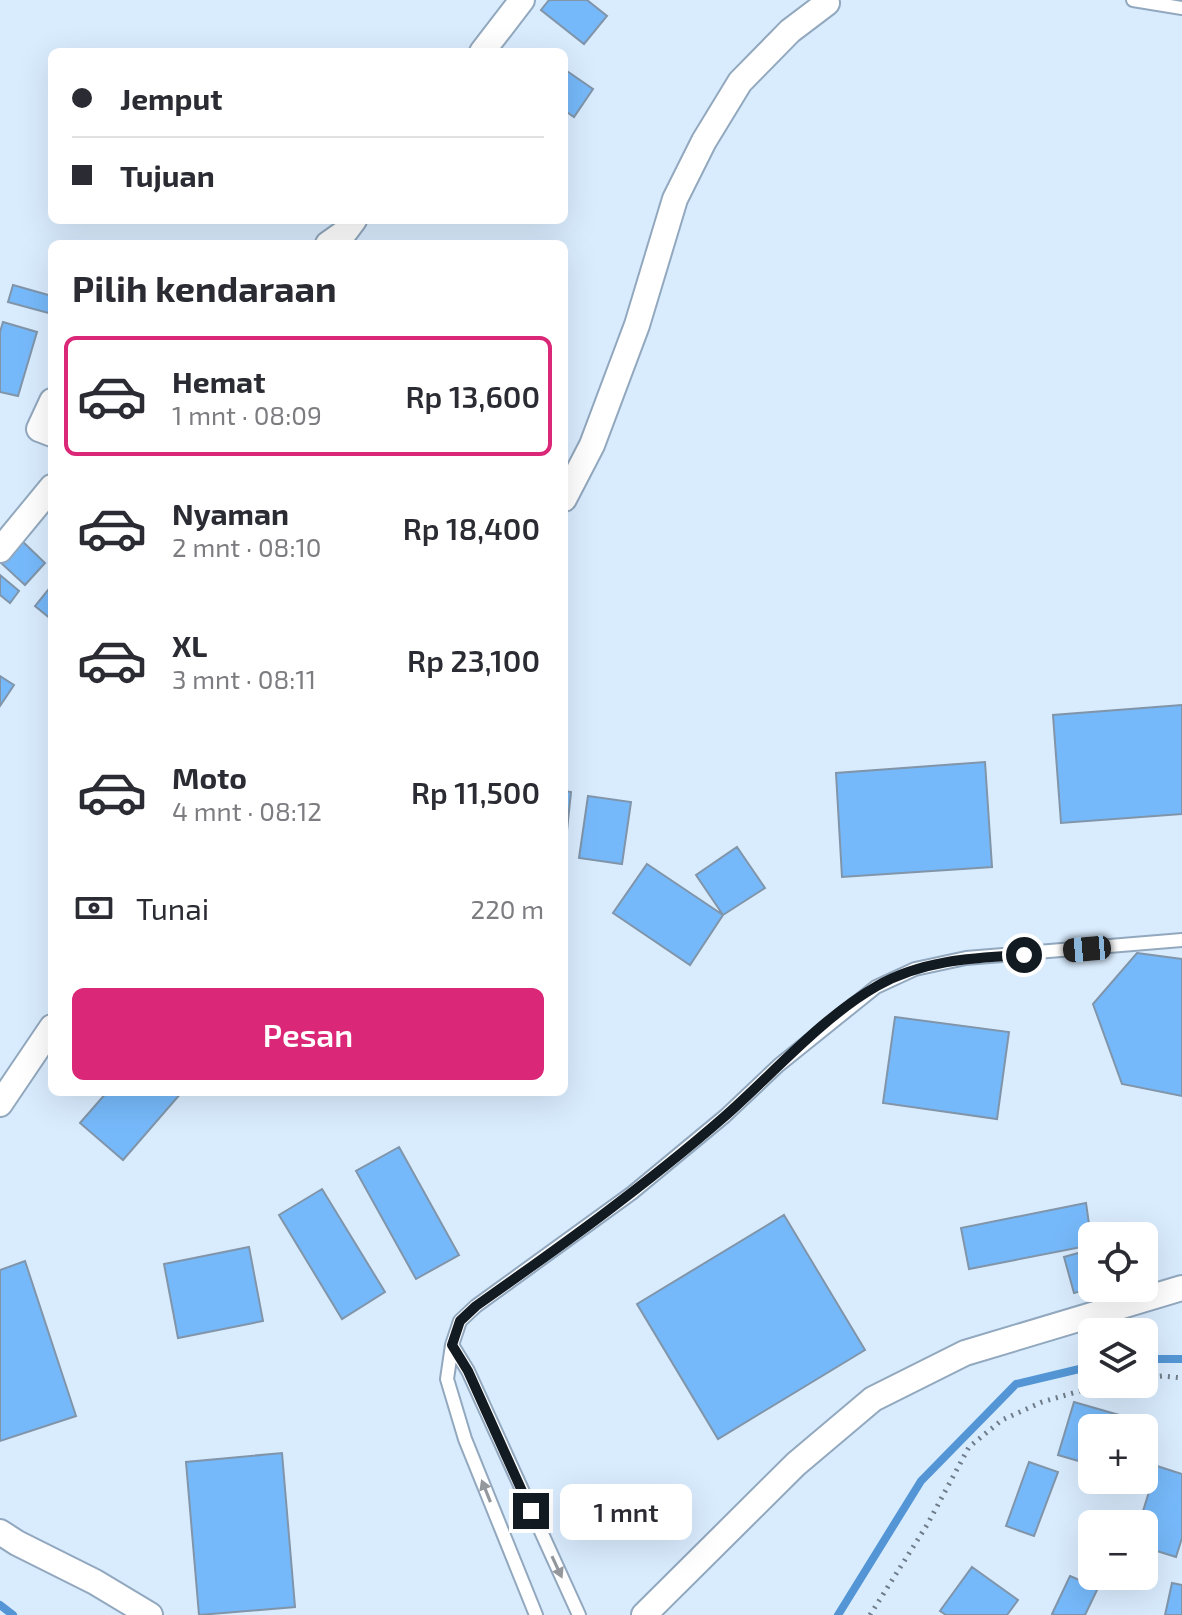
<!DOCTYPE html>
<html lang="id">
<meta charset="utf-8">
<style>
body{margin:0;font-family:"Exo 2",sans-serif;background:#f2f2f3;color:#2b2b33;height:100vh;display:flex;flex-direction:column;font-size:30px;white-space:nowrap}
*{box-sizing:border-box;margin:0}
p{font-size:26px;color:#7c7c81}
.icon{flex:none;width:44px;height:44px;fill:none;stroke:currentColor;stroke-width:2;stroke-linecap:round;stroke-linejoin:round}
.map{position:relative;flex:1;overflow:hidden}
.panel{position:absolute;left:48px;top:240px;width:520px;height:856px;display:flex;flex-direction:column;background:#fff;border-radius:12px;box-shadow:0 8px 32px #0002}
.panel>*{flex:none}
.top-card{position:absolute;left:48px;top:48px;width:520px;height:176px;border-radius:12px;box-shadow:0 8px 32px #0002;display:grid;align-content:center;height:176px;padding:0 24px;background:#fff}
.controls{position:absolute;left:1078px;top:1222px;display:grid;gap:16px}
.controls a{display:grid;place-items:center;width:80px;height:80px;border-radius:12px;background:#fff;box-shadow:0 8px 32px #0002;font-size:40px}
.end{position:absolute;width:36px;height:36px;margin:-18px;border:10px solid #121a22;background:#fff;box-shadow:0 0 0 4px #fff}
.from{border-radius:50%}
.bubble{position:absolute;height:56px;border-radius:12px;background:#fff;box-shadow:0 8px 32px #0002;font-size:26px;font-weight:600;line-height:56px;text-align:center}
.car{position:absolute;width:24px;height:48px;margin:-24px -12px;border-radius:10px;box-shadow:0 0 6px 2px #0007;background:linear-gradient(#222 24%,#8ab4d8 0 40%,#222 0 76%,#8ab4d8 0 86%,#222 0)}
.top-card b{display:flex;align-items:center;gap:28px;height:76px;font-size:30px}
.top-card b+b{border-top:2px solid #e1e1e2}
.top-card i{width:20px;height:20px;background:#2b2b33}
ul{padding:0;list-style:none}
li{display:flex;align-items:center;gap:24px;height:120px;margin:0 16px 12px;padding:0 8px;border:4px solid transparent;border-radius:12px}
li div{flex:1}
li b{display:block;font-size:30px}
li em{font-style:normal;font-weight:600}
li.on{border-color:#db2777}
li>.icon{width:72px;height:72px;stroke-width:1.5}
h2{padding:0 24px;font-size:36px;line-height:96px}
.pay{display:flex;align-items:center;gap:20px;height:88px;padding:0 24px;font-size:30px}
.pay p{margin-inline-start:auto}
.cta{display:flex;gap:16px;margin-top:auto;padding:16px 24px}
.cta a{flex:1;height:92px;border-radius:12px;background:#db2777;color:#fff;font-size:32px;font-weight:600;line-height:92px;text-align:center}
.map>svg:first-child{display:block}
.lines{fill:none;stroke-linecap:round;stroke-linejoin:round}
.stream{stroke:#5496d5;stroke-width:8}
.building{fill:#76b9fa;stroke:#8095aa;stroke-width:2}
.lane-casing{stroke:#92a8be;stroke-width:16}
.street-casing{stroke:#92a8be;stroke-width:28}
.path{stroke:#6f7c89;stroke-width:5;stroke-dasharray:2 6;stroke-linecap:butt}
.lane{stroke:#fff;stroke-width:12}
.street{stroke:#fff;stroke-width:24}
.oneway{fill:#94989c}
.route{stroke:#121a22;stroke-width:10}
</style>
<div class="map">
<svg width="1182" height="1615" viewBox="0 0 1182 1615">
<rect width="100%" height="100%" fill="#d9ecfe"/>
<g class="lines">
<!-- stream -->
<path class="stream" d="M1144,1359h38
M0,1605l13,10
M838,1615l83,-134 95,-97 76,-18"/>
</g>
<!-- building -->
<path class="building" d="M549,0h38l20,16 -23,28 -43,-34z
M564,69l29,20 -19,28 -10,-7z
M13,285l39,11v18l-44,-12z
M3,322l34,10 -19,64 -18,-4v-60z
M20,539l25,24 -20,22 -25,-23z
M0,575l19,16 -9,12 -10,-8z
M52,585v35l-17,-14z
M0,676l14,9 -14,21z
M1182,705v109l-121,9 -8,-108z
M985,762l7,105 -150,10 -6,-104z
M564,791l7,1 -7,67z
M588,796l43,6 -9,62 -43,-6z
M737,847l28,41 -42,27 -27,-40z
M647,864l76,51 -33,50 -77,-52z
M1137,953l45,6v137l-60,-12 -29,-80z
M895,1017l114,15 -12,87 -114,-16z
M107,1092h75l-59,68 -43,-37z
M399,1147l60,108 -43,24 -60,-108z
M322,1189l63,103 -43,27 -63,-104z
M1086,1203l6,42 -123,24 -8,-41z
M784,1215l81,135 -147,89 -81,-135z
M249,1247l14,74 -85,17 -14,-74z
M1092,1249v39l-18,5 -10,-36z
M25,1261l51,155 -76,25v-171z
M1074,1402l59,17 -2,9h-39v37l-34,-10z
M282,1453l13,154 -96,8 -13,-153z
M1029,1462l29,10 -24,64 -28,-10z
M1157,1466l25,8v64l-6,19 -32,-10v-23h-5z
M972,1567l46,33 -11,15h-61l-6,-4z
M1070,1576l28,12 -13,27h-30l-3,-1z
M1172,1583l10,2v30h-17z"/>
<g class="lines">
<!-- lane casing -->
<g class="lane-casing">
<path id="lane" d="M1133,0l49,8
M452,1345l16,26 111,244
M536,1615l-71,-176 -18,-60 5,-34 8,-24 16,-15 156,-113 93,-77 54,-51 97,-78 39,-18 51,-11 216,-18"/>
</g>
<!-- street casing -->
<g class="street-casing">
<path id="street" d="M482,52l40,-52
M328,244l17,-12 9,-12
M52,401l-13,28 13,5
M564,499l28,-54 45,-120 38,-126 29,-58 36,-59 50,-51 37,-28 -1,-3
M0,550l52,-63
M0,1104l52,-77
M0,1532l17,11 78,39 55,33
M644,1615l152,-151 77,-65 92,-46 217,-65"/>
</g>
<!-- path -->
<path class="path" d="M1144,1378l18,-2 20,2
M870,1615l57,-90 42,-78 33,-27 40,-18 62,-18"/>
<!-- lane -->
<use href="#lane" class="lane"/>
<!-- street -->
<use href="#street" class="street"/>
</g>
<!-- one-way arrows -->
<defs><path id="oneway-solid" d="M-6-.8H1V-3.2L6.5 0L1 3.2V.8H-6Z" transform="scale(2)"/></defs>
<g class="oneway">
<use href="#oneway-solid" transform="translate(486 1491) rotate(-112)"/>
<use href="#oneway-solid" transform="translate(557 1567) rotate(65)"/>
</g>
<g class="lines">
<!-- route -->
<path class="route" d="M531,1511l-63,-140 -16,-26 8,-24 16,-15c85,-60 169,-120 248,-189 48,-42 97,-99 153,-131 45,-26 96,-28 147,-31"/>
</g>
</svg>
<div class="controls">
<a><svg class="icon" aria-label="locate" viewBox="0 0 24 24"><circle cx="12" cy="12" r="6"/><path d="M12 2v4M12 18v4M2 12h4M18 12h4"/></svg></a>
<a><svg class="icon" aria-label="layers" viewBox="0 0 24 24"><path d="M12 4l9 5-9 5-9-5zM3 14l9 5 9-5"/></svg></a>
<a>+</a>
<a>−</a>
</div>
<i class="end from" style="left:1024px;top:955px"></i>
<i class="end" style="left:531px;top:1511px"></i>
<div class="bubble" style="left:560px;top:1484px;width:132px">1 mnt</div>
<i class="car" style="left:1087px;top:949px;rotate:265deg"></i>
<div class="top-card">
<b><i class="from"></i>Jemput</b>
<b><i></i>Tujuan</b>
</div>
<section class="panel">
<h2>Pilih kendaraan</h2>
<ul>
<li class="on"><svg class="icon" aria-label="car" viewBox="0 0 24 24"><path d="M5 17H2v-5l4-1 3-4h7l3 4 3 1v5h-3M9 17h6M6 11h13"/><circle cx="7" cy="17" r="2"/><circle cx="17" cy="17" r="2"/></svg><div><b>Hemat</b><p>1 mnt · 08:09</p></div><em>Rp 13,600</em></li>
<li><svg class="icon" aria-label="car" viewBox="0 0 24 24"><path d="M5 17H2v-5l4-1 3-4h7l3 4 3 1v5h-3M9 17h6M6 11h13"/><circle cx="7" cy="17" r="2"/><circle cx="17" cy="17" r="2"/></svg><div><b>Nyaman</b><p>2 mnt · 08:10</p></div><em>Rp 18,400</em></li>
<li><svg class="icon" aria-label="car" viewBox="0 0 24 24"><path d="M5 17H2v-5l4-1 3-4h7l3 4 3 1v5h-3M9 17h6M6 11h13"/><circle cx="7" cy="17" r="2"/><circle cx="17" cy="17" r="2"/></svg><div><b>XL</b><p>3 mnt · 08:11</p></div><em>Rp 23,100</em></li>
<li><svg class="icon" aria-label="car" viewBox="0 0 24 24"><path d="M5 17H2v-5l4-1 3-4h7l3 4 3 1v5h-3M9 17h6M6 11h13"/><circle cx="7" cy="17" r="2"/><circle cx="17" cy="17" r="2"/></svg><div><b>Moto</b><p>4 mnt · 08:12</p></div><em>Rp 11,500</em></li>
</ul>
<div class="pay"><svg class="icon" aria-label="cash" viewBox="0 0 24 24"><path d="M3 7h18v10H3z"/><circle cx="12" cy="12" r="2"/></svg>Tunai<p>220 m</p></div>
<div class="cta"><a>Pesan</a></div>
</section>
</div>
